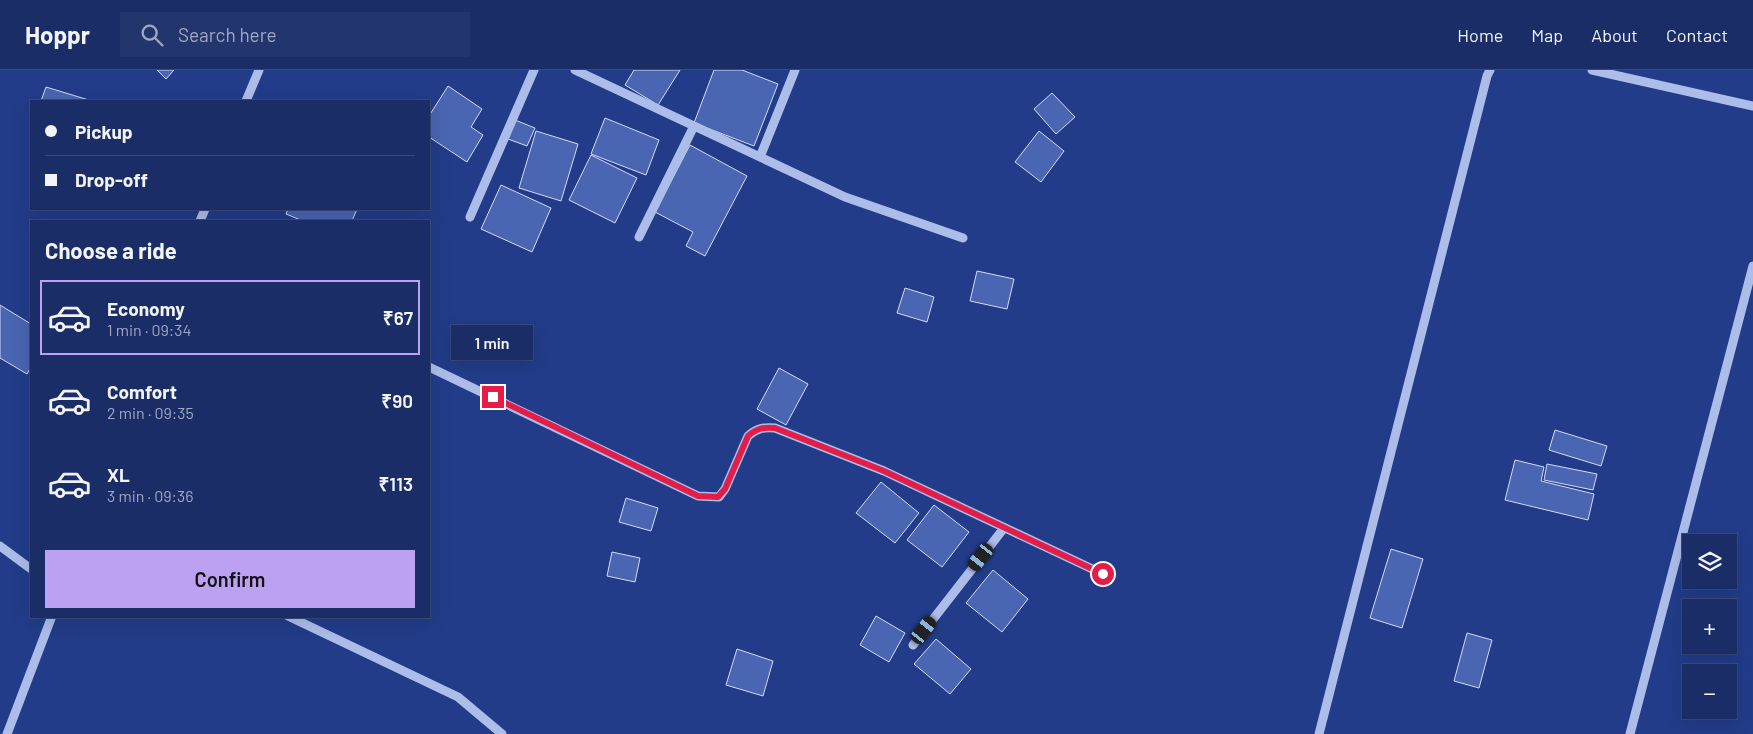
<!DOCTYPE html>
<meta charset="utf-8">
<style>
body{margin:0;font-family:Barlow,sans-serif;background:#23356d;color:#f1f3f6;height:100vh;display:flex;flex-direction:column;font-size:19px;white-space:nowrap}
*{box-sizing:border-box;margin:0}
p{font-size:16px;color:#9fa8c0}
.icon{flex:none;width:28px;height:28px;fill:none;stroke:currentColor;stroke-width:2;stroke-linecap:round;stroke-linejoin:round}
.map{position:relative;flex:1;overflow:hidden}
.details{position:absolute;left:30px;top:150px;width:400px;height:398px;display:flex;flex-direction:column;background:#1a2d67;border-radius:0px;box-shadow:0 5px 20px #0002,0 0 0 1px #38497b}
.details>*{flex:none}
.top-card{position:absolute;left:30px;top:30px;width:400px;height:110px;border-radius:0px;box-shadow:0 5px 20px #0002,0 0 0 1px #38497b;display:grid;align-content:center;height:110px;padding:0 15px;background:#1a2d67}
.buttons{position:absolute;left:1682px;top:464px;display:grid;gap:10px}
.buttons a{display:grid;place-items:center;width:55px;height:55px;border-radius:0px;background:#1a2d67;box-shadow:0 5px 20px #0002,0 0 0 1px #38497b;font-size:25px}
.end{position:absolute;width:22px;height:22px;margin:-11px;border:6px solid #e11d48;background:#fff;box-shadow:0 0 0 2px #fff}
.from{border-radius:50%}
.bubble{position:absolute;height:35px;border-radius:0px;background:#1a2d67;box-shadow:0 5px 20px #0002,0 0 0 1px #38497b;font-size:16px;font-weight:600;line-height:35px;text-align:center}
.car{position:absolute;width:15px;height:30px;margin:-15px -8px;border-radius:6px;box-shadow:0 0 4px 1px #0007;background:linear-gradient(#222 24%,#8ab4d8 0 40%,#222 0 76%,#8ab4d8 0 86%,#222 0)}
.top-card b{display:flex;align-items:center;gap:18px;height:48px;font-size:19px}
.top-card b+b{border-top:1px solid #38497b}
.top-card i{width:12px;height:12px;background:#f1f3f6}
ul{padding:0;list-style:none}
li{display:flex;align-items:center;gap:15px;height:75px;margin:0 10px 8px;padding:0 5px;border:2px solid transparent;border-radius:0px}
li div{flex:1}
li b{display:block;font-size:19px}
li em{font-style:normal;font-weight:600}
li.active{border-color:#bca0f2}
li>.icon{width:45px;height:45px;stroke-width:1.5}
h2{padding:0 15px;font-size:22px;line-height:60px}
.action{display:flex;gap:10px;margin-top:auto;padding:10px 15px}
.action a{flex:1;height:58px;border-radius:0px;background:#bca0f2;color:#111;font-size:20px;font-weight:600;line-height:58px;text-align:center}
header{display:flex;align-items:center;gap:30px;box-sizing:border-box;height:70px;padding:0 25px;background:#1a2d67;border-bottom:1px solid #38497b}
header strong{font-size:24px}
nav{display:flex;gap:28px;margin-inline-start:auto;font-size:18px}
.search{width:350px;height:45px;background:#23356d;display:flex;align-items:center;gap:12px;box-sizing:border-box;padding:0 18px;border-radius:0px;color:#9fa8c0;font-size:19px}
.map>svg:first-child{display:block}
.building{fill:#4a65b1;stroke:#d2dcf8}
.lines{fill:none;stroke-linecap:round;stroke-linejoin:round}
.minor{stroke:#adbdea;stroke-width:9}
.route{stroke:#e11d48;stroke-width:6}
</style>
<header>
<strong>Hoppr</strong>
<div class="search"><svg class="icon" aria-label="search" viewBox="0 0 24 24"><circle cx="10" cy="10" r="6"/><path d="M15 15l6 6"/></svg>Search here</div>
<nav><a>Home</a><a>Map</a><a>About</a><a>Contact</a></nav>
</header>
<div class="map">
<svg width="1753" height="664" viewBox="0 0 1753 664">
<rect width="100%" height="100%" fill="#223c89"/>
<!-- building -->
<path class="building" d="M157,0h17l-8,9z
M634,0h46l-22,35 -33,-20z
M714,0h28l36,14 -24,62 -60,-23z
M448,16l34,23 -11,18 12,8 -16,27 -38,-25v-21z
M46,17l46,14h-51z
M1052,23l23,24 -19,17 -22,-25z
M605,48l54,22 -13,35 -55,-21z
M515,50l20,8 -8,18 -19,-7z
M536,61l42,13 -17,57 -42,-13z
M1039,61l25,20 -23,31 -26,-20z
M690,75l57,31 -42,80 -19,-10 7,-14 -38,-20z
M591,85l46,23 -22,45 -46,-23z
M501,115l50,23 -19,44 -51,-23z
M288,139h69l-5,12h-49l-17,-7z
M977,201l37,8 -7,30 -37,-8z
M905,218l29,9 -7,25 -30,-9z
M0,235l31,19v43l-4,7 -27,-16z
M779,298l29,16 -22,41 -29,-16z
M1555,360l52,16 -6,20 -52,-16z
M1515,390l29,7 -3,14 53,13 -6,26 -83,-20z
M1547,394l50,10 -4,16 -49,-10z
M881,412l38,31 -24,30 -39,-30z
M626,428l32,10 -7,23 -32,-9z
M934,435l35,27 -27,35 -35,-27z
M1391,479l32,10 -21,69 -32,-10z
M612,482l28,6 -5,24 -28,-6z
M993,500l35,29 -26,33 -36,-29z
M876,546l29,17 -16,29 -29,-17z
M1467,563l25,7 -13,48 -25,-7z
M936,569l35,30 -21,25 -36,-30z
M737,579l36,12 -10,35 -37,-11z"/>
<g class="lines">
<!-- minor -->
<path class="minor" d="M575,0l270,127 118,41
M1592,0l161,36
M246,31l13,-31
M760,87l35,-87
M470,147l64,-147
M200,151l5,-12
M639,167l55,-111
M429,297l269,129 21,1 6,-8 23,-53c9,-8 16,-9 27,-8l109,43 219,103
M0,476l31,23
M288,546l170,81 44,37
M913,575l91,-117
M7,664l45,-118
M1319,664l168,-658 3,-6
M1630,664l123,-468"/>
</g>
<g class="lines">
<!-- route -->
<path class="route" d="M493,327l205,99 20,1 7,-8 23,-53c9,-8 16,-9 27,-8l109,43 219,103"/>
</g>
</svg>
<div class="buttons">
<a><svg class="icon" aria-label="layers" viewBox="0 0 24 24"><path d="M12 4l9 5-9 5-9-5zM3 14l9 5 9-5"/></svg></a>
<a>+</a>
<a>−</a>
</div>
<i class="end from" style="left:1103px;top:504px"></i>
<i class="end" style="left:493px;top:327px"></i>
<div class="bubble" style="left:451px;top:255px;width:82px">1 min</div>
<i class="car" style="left:981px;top:487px;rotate:218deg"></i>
<i class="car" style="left:924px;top:560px;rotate:38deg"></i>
<div class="top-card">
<b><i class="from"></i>Pickup</b>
<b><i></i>Drop-off</b>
</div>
<section class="details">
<h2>Choose a ride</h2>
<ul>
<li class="active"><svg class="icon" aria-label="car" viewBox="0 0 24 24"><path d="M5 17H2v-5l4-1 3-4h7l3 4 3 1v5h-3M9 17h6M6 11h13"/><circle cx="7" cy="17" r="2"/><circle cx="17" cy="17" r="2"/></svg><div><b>Economy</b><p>1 min · 09:34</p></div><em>₹67</em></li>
<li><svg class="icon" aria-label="car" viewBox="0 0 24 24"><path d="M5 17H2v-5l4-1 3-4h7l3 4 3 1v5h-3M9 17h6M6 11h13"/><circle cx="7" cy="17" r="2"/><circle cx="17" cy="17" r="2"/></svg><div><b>Comfort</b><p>2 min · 09:35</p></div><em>₹90</em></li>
<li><svg class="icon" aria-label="car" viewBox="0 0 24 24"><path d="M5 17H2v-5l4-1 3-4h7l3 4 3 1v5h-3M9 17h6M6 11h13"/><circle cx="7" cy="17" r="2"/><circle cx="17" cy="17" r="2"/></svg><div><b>XL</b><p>3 min · 09:36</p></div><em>₹113</em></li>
</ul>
<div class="action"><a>Confirm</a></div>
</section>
</div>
